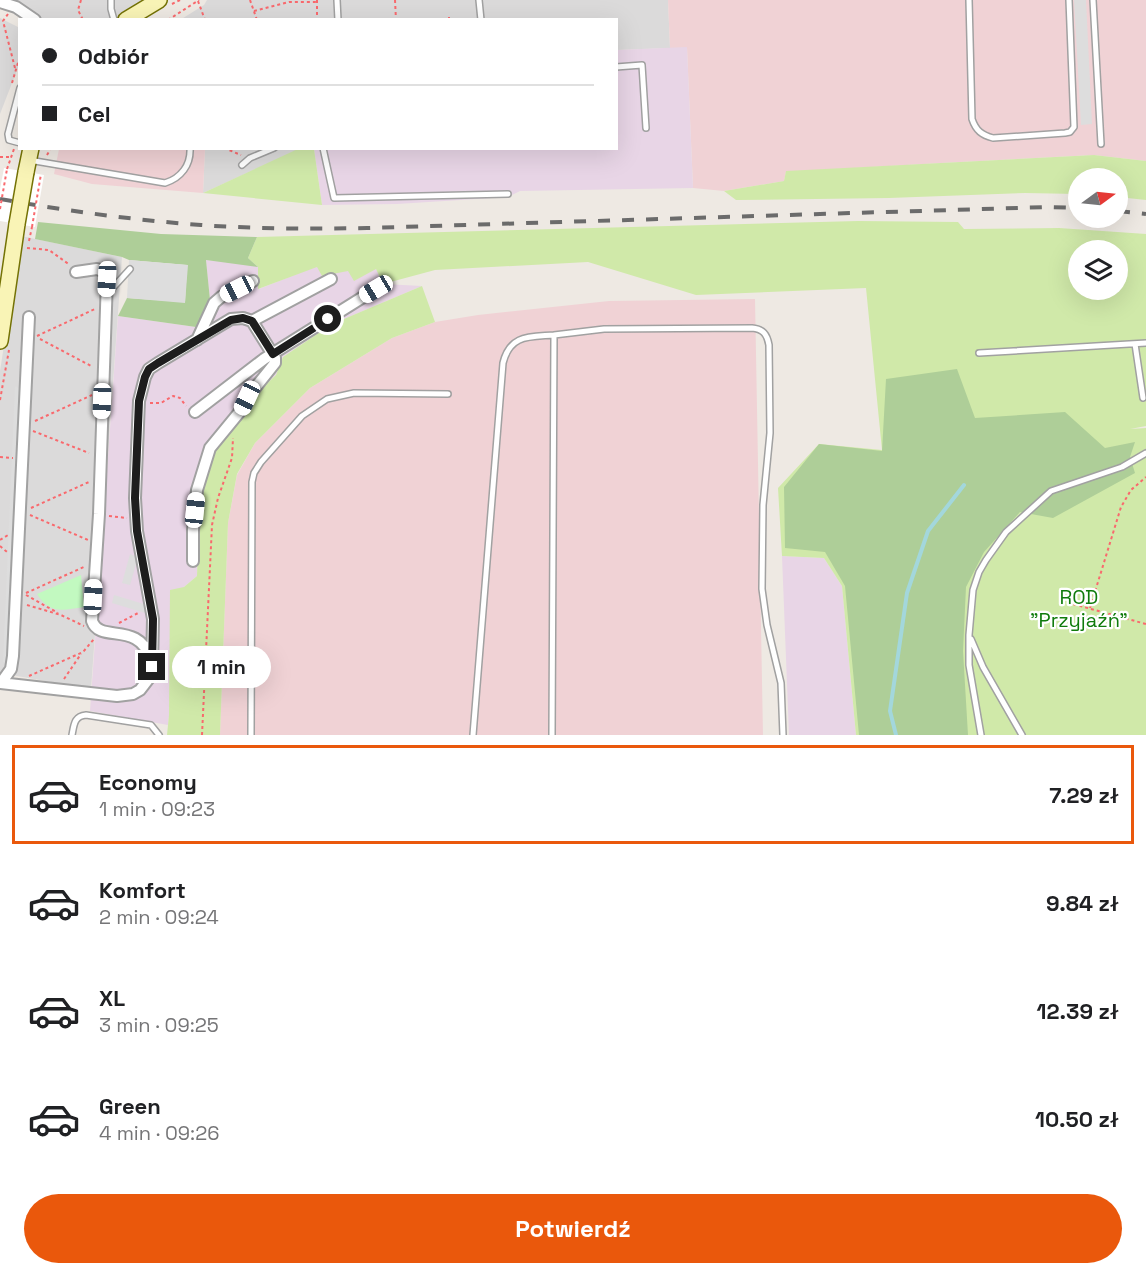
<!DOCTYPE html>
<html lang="pl">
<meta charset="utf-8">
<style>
body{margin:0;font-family:"Space Grotesk",sans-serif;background:#f6f6f6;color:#202124;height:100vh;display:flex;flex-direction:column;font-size:22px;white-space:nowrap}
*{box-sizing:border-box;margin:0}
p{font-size:20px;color:#757577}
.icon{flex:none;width:33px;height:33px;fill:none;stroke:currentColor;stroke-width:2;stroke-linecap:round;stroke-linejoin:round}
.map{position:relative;height:735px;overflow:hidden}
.details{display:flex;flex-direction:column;background:#fff;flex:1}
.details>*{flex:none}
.hud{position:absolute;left:18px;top:18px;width:600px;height:132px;border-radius:0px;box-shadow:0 6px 24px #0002;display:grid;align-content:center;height:132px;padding:0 24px;background:#fff}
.needle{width:39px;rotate:75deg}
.controls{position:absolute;left:1068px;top:168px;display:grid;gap:12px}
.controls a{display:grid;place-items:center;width:60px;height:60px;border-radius:50%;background:#fff;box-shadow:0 6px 24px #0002;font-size:30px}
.end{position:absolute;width:27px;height:27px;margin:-14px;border:8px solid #1d1d1d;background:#fff;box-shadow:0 0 0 3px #fff}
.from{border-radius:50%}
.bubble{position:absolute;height:42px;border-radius:21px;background:#fff;box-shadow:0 6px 24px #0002;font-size:20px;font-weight:700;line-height:42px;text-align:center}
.car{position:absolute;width:18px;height:36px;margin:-18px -9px;border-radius:8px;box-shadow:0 0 4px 2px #0007;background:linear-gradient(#fff 24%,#345 0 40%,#fff 0 76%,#345 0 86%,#fff 0)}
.hud b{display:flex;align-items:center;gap:21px;height:57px;font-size:22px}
.hud b+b{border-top:2px solid #e0e0e0}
.hud i{width:15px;height:15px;background:#202124}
ul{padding:10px 0 0;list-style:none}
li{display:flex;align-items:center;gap:18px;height:99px;margin:0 12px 9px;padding:0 12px;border:3px solid transparent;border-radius:0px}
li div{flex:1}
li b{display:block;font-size:22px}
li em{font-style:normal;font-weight:700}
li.selected{border-color:#ea580c}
li>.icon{width:54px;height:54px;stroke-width:1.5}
.button{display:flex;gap:12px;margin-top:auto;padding:12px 24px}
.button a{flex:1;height:69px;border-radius:36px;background:#ea580c;color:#fff;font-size:24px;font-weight:700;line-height:69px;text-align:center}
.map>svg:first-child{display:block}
.residential{fill:#dbdada}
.commercial{fill:#f0d2d5}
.industrial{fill:#e8d5e6}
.grass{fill:#d0e9a9;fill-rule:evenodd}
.forest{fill:#aece98}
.park{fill:#c2f9c0}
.parking{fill:#ddd}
.pier{fill:#fff}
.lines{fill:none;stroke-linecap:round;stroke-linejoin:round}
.stream{stroke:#a3d7dc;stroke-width:4}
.lane-casing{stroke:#a1a1a1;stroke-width:8}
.street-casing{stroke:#a1a1a1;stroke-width:14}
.secondary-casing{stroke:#747205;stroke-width:18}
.path{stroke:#f9696d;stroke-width:2;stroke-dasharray:3 3;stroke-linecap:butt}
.lane{stroke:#fff;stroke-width:5}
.street{stroke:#fff;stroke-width:10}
.secondary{stroke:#f9f4b6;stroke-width:15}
.rail{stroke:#6b6b6b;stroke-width:4;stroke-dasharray:12 12;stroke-linecap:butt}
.secondary-bridge-casing{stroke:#747205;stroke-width:18;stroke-linecap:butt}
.path-bridge{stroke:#f9696d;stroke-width:2;stroke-dasharray:3 3;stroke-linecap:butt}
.secondary-bridge{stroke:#f9f4b6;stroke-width:15}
.route{stroke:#1d1d1d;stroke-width:8}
.labels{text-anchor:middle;stroke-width:4.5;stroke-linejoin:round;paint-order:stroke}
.park-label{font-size:20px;fill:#107b0c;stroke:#fff}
</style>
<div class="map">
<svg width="1146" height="735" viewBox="0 0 1146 735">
<rect width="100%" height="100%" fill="#eee9e3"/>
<!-- residential -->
<path class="residential" d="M7,0h142l-31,20 -78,-1 -24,-17z
M207,0h461l2,48 -53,2 -1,-30h-436l24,-15z
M0,18l20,10 -1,37 -19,49z
M205,149h95l-97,44z
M21,236l101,21 -31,432 -91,-16v-302z"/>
<!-- commercial -->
<path class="commercial" d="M668,0h478v161l-52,-6 -153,8 -155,9 -2,9 -60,10 -31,-3 -6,-140h-17z
M59,149h146l-2,44 -111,-9 -38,-10z
M755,299l8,436h-543l8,-212 9,-48 18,-32 55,-55 82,-50 43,-16 43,-7 131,-14z"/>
<!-- industrial -->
<path class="industrial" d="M687,47l6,141 -173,3 -12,6 -111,7 -75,1 -8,-56 302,-1 1,-98z
M206,260l49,4 3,3 1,22 58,-23 31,5 28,-2 8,15 38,2 -90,38 -49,33 -7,18 -25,24 -51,92 -3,85 -13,11 -16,138 -78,-14 28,-395 78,11 14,-27z
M782,556l42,2 18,28 14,149h-67z"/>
<!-- grass -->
<path class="grass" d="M300,148l14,1 8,56 -119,-12z
M1094,155l52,6v39l-28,-3v-19h-40v16l-53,-1 -136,5 -153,2 -12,-9 60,-10 2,-10z
M858,221l100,1 6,7 95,-1 87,6v192l-16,3 16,-1v307h-290l-14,-149 -18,-28 -42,-2 -4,-68 41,-44 63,6 -16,-162 -170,7 -108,-33 -153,8 -52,14 -7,-15 -22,12 -6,-10 -26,5 -5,-9 -59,22v-22l-10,-9 9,-21zM1078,250h40v40h-40z
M422,286l13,36 -43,16 -82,50 -55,55 -18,31 -9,49 -8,212h-53l2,-20 1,-125 14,-3 13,-11 3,-85 13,-41 38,-51 25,-24 7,-18 49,-33z"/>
<!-- forest -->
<path class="forest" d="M38,222l123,12 96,3 -9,21 10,9 -52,-7 4,40 -14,27 -78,-11 9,-18 58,4 2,-37 -58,-5 -7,-3 -87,-18z
M957,369l18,49 90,-6 40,36 30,-6 -5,15 5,16 -82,45 -33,-6 -36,40 -18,35 -3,64 5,84h-109l-14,-149 -20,-34 -40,-4 -1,-61 35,-43 63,7 4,-72z"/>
<!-- park -->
<path class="park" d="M81,575l3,32c-21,3 -34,8 -47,-13z"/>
<!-- parking -->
<path class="parking" d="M1074,0h12l6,124 -11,1z
M129,260l59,5 -3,38 -58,-5z
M15,386l8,5 -13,274 -7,-3z
M130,554l8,3 -8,28 -8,-2z
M114,595l33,10 -2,8 -33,-10z"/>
<!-- pier -->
<path class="pier" d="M4,168l40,7 -9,52 -35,-6v-32z"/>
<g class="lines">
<!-- stream -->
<path class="stream" d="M896,735l-6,-24 17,-118 21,-62 36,-46"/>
<!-- lane casing -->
<g class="lane-casing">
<path id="lane" d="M111,0v9l3,11
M337,0l1,20
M479,0l2,20
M969,0l3,119c4,12 10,16 21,19l72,-5 5,-1 4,-5 -5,-127
M1093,0l8,144
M616,67l26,-2 4,63
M20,88l-12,46 1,6 11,3
M323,148l11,50 174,-4
M29,160l136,23c16,-5 26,-18 25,-35
M242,165l8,-7 24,-10
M109,292l21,-23
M1135,344l8,54
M979,353l167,-10
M971,639l12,28 39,68
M72,735c2,-10 2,-19 14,-20l65,10 8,10
M251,735l1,-253 2,-9 7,-11 41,-46 25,-17 27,-6 94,1
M473,735l30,-372c7,-29 27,-26 51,-28
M552,735l2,-400 50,-6 148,-1c11,1 15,6 17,17l1,88 -7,72 -1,84 5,36 14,58 2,52
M981,735l-12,-70v-30l4,-45 6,-18 7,-12 20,-28 45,-41 71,-24 24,-14"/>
</g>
<!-- street casing -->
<g class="street-casing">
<path id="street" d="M0,2l16,5 19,13
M76,272l21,-3 8,3 2,7 -8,235 -7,107c8,23 46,-1 59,38
M197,340l17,-37 7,-6 32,-16
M195,412l69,-53 112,-70
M193,561v-31l4,-40 13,-42 32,-39 5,-11 28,-35v-5l-23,-37
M0,683l117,13 16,-2 7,-4 10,-13 2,-10 1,-48 -16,-88 -2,-33 4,-97 6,-24 4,-8 9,-6 73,-44 12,-1 9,3 79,-42
M1,683l10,-14 2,-13 16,-339"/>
</g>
<!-- secondary casing -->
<g class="secondary-casing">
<path id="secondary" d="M126,20l33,-20
M26,172l5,-24
M0,341l17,-117"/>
</g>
<!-- path -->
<path class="path" d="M81,0l-3,10 5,10
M250,0l7,20
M317,0v20
M395,0l1,20
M198,1l7,19
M172,4l8,-4
M254,11l35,-9h27
M8,14l-5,7 12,47
M449,17v3
M423,18v2
M168,20l31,-20
M12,83l8,-27
M224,148l17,7
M47,155l4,-7
M0,157h12
M7,169l7,-20
M29,241l3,-14
M27,248l22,2 21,15
M37,336l58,-27
M40,339l53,28
M0,400l9,-50
M150,403h11l12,-7 7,2 6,8
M35,421l57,-26
M33,431l56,22
M0,457l13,1
M31,508l58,-26
M30,515l58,25
M109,516l18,2
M0,540l8,-5
M0,546l7,6
M26,593l60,-27
M26,595l32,18
M1062,601l84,23
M27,605l34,10 23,11
M1090,608l31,-101 10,-17 15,-13
M119,623l21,-11
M29,676l54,-24 11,-13
M64,679l17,-25
M202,735l10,-210 6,-27 14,-40 1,-20"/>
<!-- lane -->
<use href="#lane" class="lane"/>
<!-- street -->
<use href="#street" class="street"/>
<!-- secondary -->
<use href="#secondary" class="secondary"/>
<!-- rail -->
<path class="rail" d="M0,199c67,12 134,21 201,26 55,4 111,4 166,3l681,-21 30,1
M1118,211l28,3"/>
<!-- secondary-bridge casing -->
<g class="secondary-bridge-casing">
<path id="secondary-bridge" d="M17,224l9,-52"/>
</g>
<!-- path-bridge -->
<path class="path-bridge" d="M0,209l7,-40
M32,227l9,-53"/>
<!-- secondary-bridge -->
<use href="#secondary-bridge" class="secondary-bridge"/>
</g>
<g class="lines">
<!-- route -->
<path class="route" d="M152,667l1,-48 -16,-88 -2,-33 4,-97 6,-24 4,-8 9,-6 73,-43 12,-2 9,3 21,33 55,-35"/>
</g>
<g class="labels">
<!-- park labels -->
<g class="park-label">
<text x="1079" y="604">ROD<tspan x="1079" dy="23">"Przyjaźń"</tspan></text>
</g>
</g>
</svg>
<div class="controls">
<a><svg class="needle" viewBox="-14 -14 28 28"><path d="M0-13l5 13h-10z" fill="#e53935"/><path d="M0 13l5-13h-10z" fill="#757577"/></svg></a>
<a><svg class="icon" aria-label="layers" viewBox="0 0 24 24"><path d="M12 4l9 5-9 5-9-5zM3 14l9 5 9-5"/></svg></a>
</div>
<i class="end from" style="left:328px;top:319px"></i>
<i class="end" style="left:152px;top:667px"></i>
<div class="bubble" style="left:172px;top:646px;width:99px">1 min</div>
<i class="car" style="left:107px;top:279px;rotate:183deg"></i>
<i class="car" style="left:237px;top:289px;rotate:243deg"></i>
<i class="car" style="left:376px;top:289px;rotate:239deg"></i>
<i class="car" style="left:247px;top:398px;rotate:205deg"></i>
<i class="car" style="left:102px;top:401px;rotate:182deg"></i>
<i class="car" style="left:195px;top:510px;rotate:6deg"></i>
<i class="car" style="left:93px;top:597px;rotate:3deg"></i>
<div class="hud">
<b><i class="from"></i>Odbiór</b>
<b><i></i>Cel</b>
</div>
</div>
<section class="details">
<ul>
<li class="selected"><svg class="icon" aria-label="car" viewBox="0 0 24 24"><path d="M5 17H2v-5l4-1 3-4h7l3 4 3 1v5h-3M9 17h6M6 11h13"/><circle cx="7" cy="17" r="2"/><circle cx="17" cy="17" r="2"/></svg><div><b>Economy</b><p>1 min · 09:23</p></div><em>7.29 zł</em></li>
<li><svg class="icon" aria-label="car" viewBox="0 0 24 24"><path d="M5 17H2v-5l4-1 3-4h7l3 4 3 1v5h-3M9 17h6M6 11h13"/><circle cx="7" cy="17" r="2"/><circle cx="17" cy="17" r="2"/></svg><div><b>Komfort</b><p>2 min · 09:24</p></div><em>9.84 zł</em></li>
<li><svg class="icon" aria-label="car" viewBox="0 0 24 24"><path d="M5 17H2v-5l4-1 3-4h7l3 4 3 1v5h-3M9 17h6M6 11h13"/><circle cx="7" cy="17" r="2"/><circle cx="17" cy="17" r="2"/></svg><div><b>XL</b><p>3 min · 09:25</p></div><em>12.39 zł</em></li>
<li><svg class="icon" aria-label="car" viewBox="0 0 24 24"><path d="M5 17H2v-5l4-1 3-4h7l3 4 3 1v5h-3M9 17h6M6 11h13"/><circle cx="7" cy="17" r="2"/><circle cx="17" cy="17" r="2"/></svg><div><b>Green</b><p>4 min · 09:26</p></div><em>10.50 zł</em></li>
</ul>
<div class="button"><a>Potwierdź</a></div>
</section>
